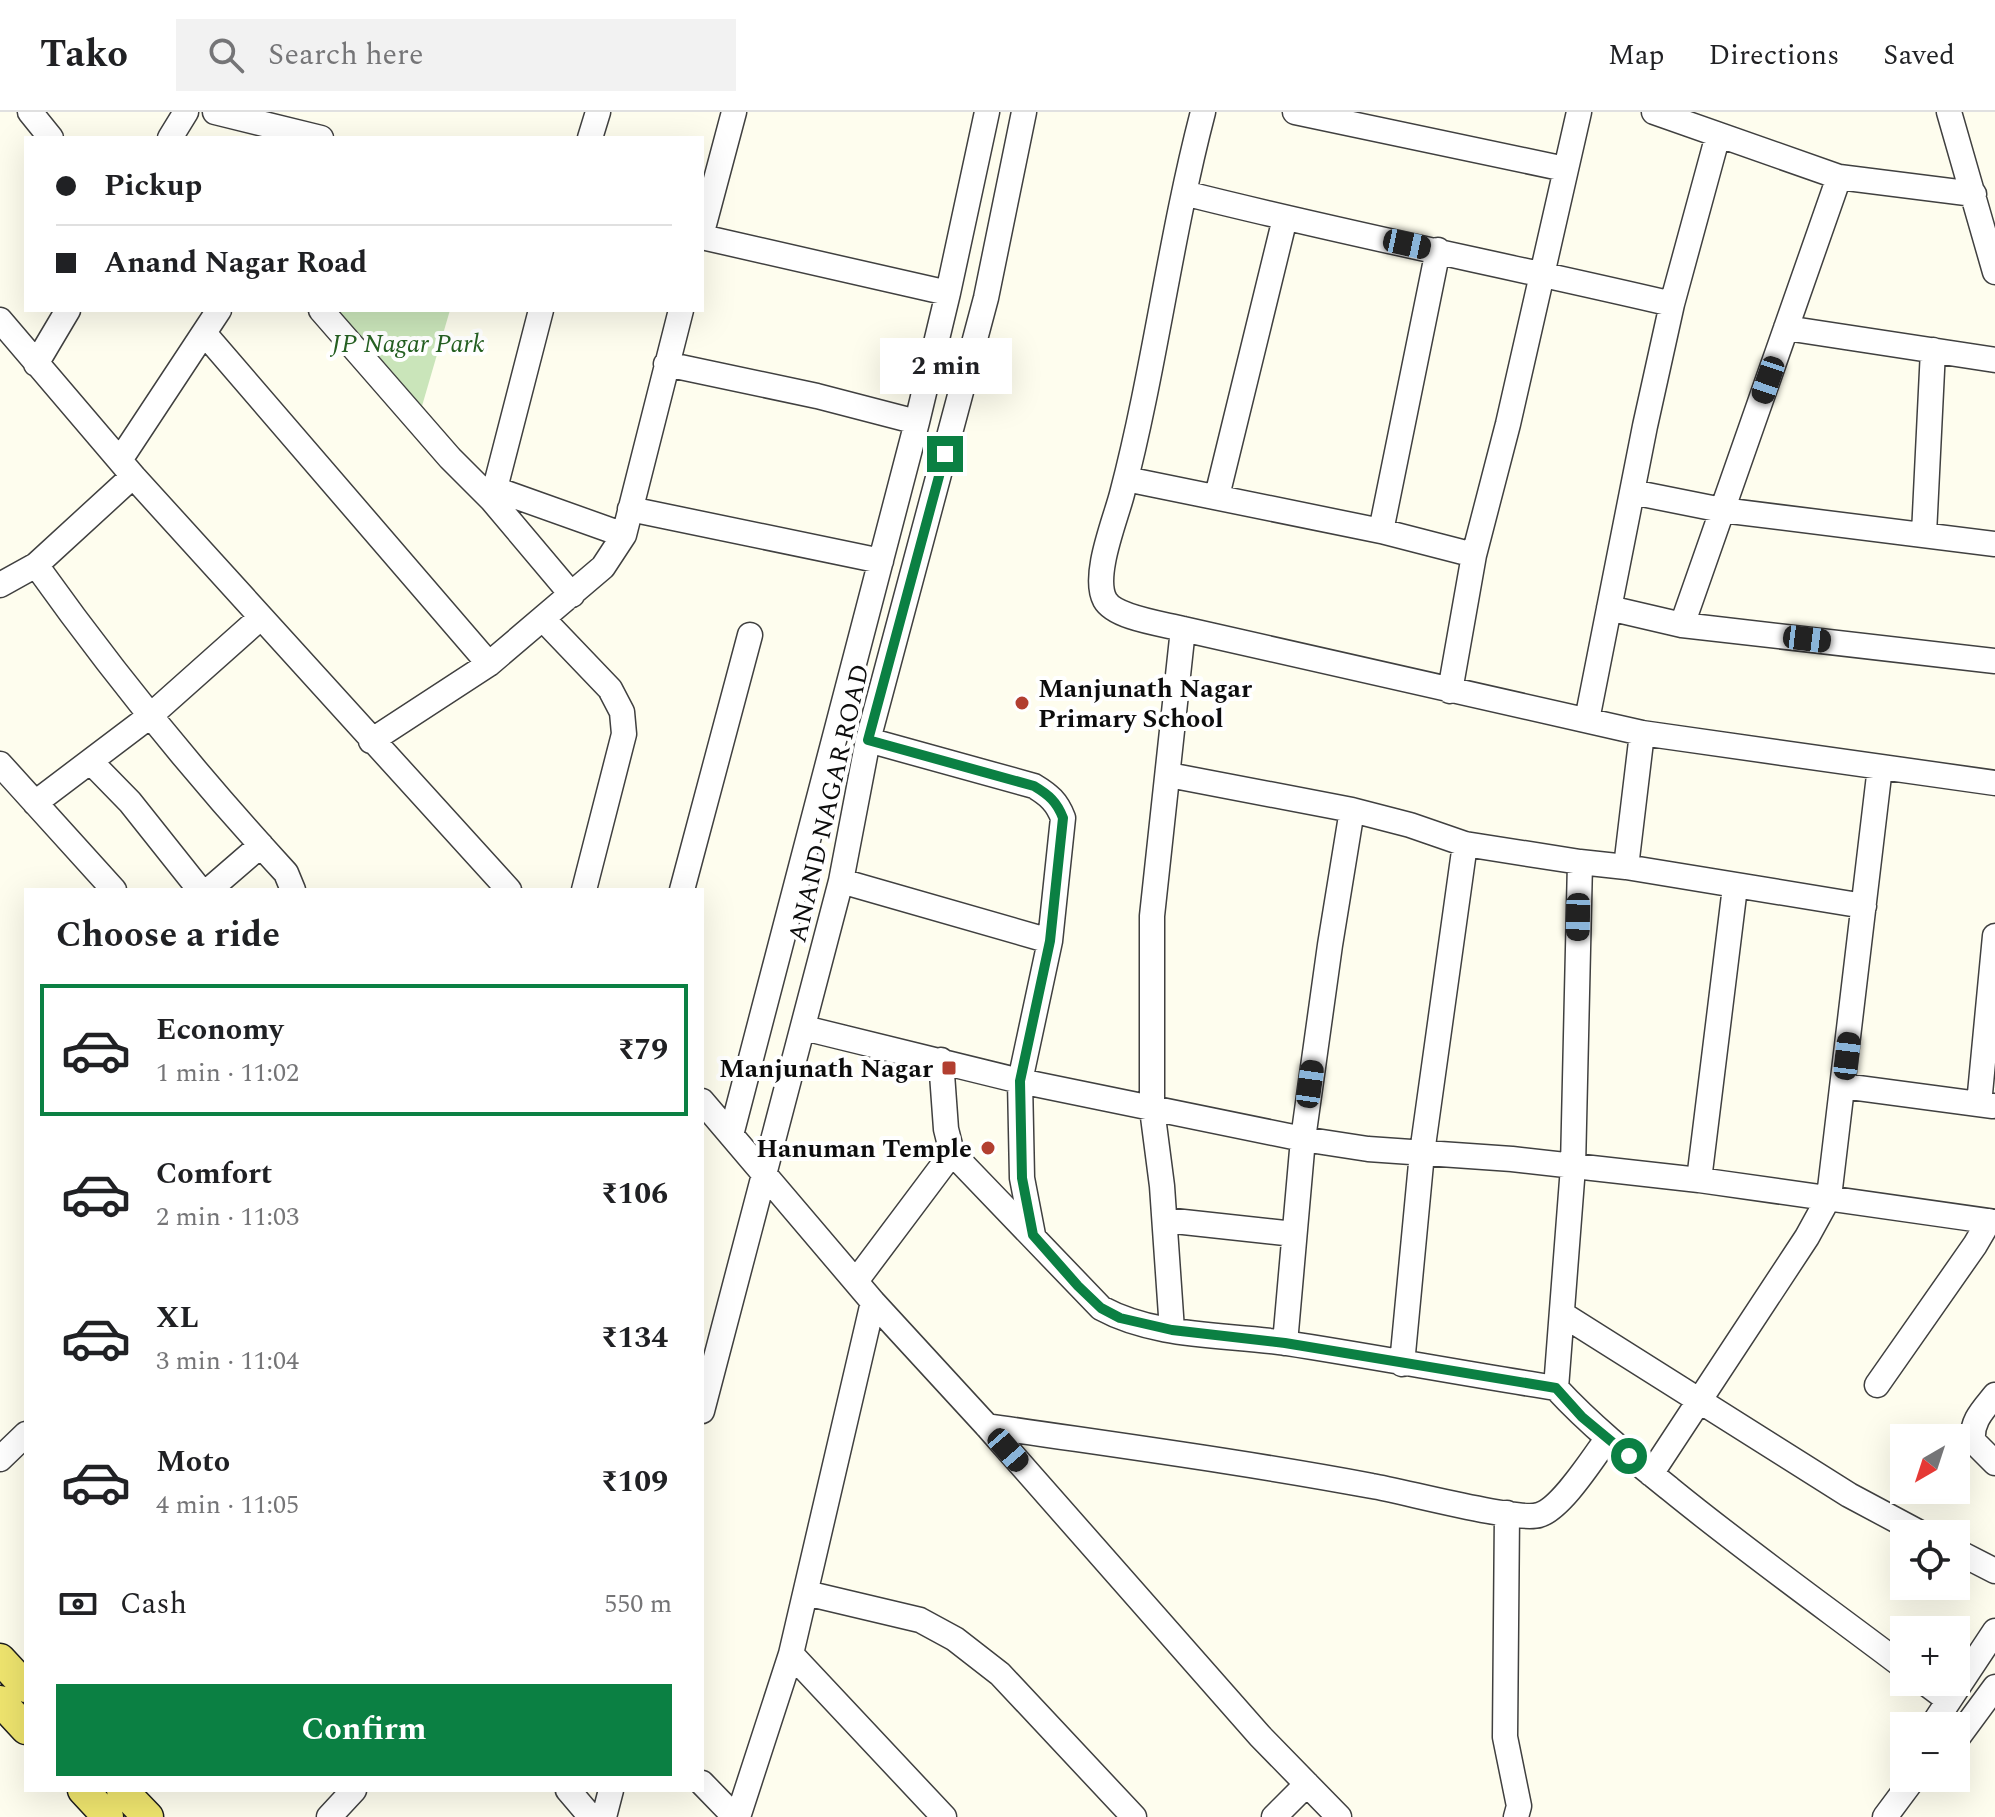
<!DOCTYPE html>
<meta charset="utf-8">
<style>
body{margin:0;font-family:Spectral,serif;background:#f2f2f2;color:#202124;height:100vh;display:flex;flex-direction:column;font-size:30px;white-space:nowrap}
*{box-sizing:border-box;margin:0}
p{font-size:26px;color:#757577}
.icon{flex:none;width:44px;height:44px;fill:none;stroke:currentColor;stroke-width:2;stroke-linecap:round;stroke-linejoin:round}
.map{position:relative;flex:1;overflow:hidden}
.drawer{position:absolute;left:24px;top:776px;width:680px;height:904px;display:flex;flex-direction:column;background:#fff;border-radius:0px;box-shadow:0 8px 32px #0002}
.drawer>*{flex:none}
.guide{position:absolute;left:24px;top:24px;width:680px;height:176px;border-radius:0px;box-shadow:0 8px 32px #0002;display:grid;align-content:center;height:176px;padding:0 32px;background:#fff}
.needle{width:52px;rotate:219deg}
.controls{position:absolute;left:1890px;top:1312px;display:grid;gap:16px}
.controls a{display:grid;place-items:center;width:80px;height:80px;border-radius:0px;background:#fff;box-shadow:0 8px 32px #0002;font-size:40px}
.end{position:absolute;width:36px;height:36px;margin:-18px;border:10px solid #0b8043;background:#fff;box-shadow:0 0 0 4px #fff}
.from{border-radius:50%}
.bubble{position:absolute;height:56px;border-radius:0px;background:#fff;box-shadow:0 8px 32px #0002;font-size:26px;font-weight:700;line-height:56px;text-align:center}
.car{position:absolute;width:24px;height:48px;margin:-24px -12px;border-radius:10px;box-shadow:0 0 6px 2px #0007;background:linear-gradient(#222 24%,#8ab4d8 0 40%,#222 0 76%,#8ab4d8 0 86%,#222 0)}
.guide b{display:flex;align-items:center;gap:28px;height:76px;font-size:30px}
.guide b+b{border-top:2px solid #e0e0e0}
.guide i{width:20px;height:20px;background:#202124}
ul{padding:0;list-style:none}
li{display:flex;align-items:center;gap:24px;height:132px;margin:0 16px 12px;padding:0 16px;border:4px solid transparent;border-radius:0px}
li div{flex:1}
li b{display:block;font-size:30px}
li em{font-style:normal;font-weight:700}
li.selected{border-color:#0b8043}
li>.icon{width:72px;height:72px;stroke-width:1.5}
h2{padding:0 32px;font-size:36px;line-height:96px}
.pay{display:flex;align-items:center;gap:20px;height:88px;padding:0 32px;font-size:30px}
.pay p{margin-inline-start:auto}
.cta{display:flex;gap:16px;margin-top:auto;padding:16px 32px}
.cta a{flex:1;height:92px;border-radius:0px;background:#0b8043;color:#fff;font-size:32px;font-weight:700;line-height:92px;text-align:center}
header{display:flex;align-items:center;gap:48px;box-sizing:border-box;height:112px;padding:0 40px;background:#fff;border-bottom:2px solid #e0e0e0}
header strong{font-size:38px}
nav{display:flex;gap:44px;margin-inline-start:auto;font-size:28px}
.search{width:560px;height:72px;background:#f2f2f2;display:flex;align-items:center;gap:20px;box-sizing:border-box;padding:0 28px;border-radius:0px;color:#757577;font-size:30px}
.map>svg:first-child{display:block}
.green{fill:#cae5ba}
.lines{fill:none;stroke-linecap:round;stroke-linejoin:round}
.minor-casing{stroke:#404040;stroke-width:27}
.major-casing{stroke:#1e1e1e;stroke-width:33}
.minor{stroke:#fff;stroke-width:24}
.major{stroke:#eee46e;stroke-width:30}
.route{stroke:#0b8043;stroke-width:10}
.poi-dot{fill:#b23f30;stroke:#fff;stroke-width:3}
.labels{text-anchor:middle;stroke-width:8;stroke-linejoin:round;paint-order:stroke}
.park-label{font-size:26px;font-style:italic;fill:#256022;stroke:#fff}
.poi-label{font-size:26px;font-weight:bold;fill:#0d0d0d;stroke:#fff;text-anchor:end}
.street-label{font-size:26px;fill:#0d0d0d;stroke:#fff}
</style>
<header>
<strong>Tako</strong>
<div class="search"><svg class="icon" aria-label="search" viewBox="0 0 24 24"><circle cx="10" cy="10" r="6"/><path d="M15 15l6 6"/></svg>Search here</div>
<nav><a>Map</a><a>Directions</a><a>Saved</a></nav>
</header>
<div class="map">
<svg width="1995" height="1705" viewBox="0 0 1995 1705">
<rect width="100%" height="100%" fill="#fefdee"/>
<!-- green -->
<path class="green" d="M336,198h114l-28,96z"/>
<g class="lines">
<!-- minor casing -->
<g class="minor-casing">
<path id="minor" d="M30,0l21,26
M215,0l106,26
M1203,0c-33,126 -48,256 -81,382 -7,27 -30,82 -17,106 10,18 59,24 78,29l459,104 353,50
M1295,0l270,57
M1654,0l185,65 135,17
M1949,0l46,160
M170,26l16,-26
M590,26l8,-26
M1184,81c162,41 326,73 488,111
M702,120l32,-120
M702,125l246,56
M321,198l129,148 42,42 80,95
M0,208l133,156 376,414
M1786,216l209,32
M204,221l285,331
M36,252l32,-54
M666,252l151,32 100,26
M120,348l99,-150
M1126,367l255,52 93,24
M495,377l129,46
M1632,380l90,18 273,34
M1217,384l68,-278
M492,388l49,-190
M630,397l251,52
M1381,419l57,-281
M1924,422l9,-184
M36,453c77,108 160,210 250,308l7,17
M0,473l36,-20 97,-89
M1609,496l73,17 313,36
M543,507l67,70 12,23 2,22 -40,156
M1682,513l157,-448
M1450,579l24,-136 34,-131 71,-312
M1587,608l58,-294 27,-122 46,-169
M868,628l166,46c15,9 23,16 29,32l-13,123 -30,140 2,97 11,57
M371,629l118,-77 114,-97 21,-32 57,-225
M91,650l39,40 70,88
M0,652l114,126
M1169,663l183,35 58,15 55,19 115,18 46,5 238,39
M35,691l115,-87 110,-98
M1626,755l16,-134
M841,769l209,60
M209,778l52,-45
M682,778l68,-255
M804,916l216,53 283,58 65,10 144,10 187,21 296,42
M941,948l5,69 6,24 149,155c55,30 124,26 185,35 90,14 180,31 270,45 35,38 74,69 114,101 76,62 156,119 234,178
M1843,974l150,20
M702,989l171,201 114,124 273,310 79,81
M1979,992l16,-168
M731,1023l186,-713 31,-129 39,-181
M1699,1068l36,-293
M1165,1108l129,14
M856,1169l96,-128
M1562,1202l287,181 73,39
M1172,1218l-10,-144 -10,-77v-193l31,-287
M1285,1231l18,-204 27,-194 22,-135
M1402,1252l20,-211 43,-309
M1877,1273l98,-140 14,-24
M1556,1276l17,-221 7,-305
M1995,1283c-12,15 -24,26 -22,46l22,22
M702,1299l139,-530 27,-141 118,-442 38,-186
M987,1314c128,19 257,36 385,60 31,5 144,36 167,29 22,-6 54,-57 68,-76
M0,1347l26,-25
M1651,1362l156,-237 22,-40 51,-430
M1507,1401l-2,224 14,69 -3,11
M1956,1439l39,20
M806,1481l114,27 35,19 45,35 134,143
M791,1542l153,163
M1924,1570l24,18
M1932,1614l63,-95
M1956,1628l39,-53
M702,1671l33,34
M568,1678l23,27
M329,1705l25,-27
M604,1705l7,-27
M738,1705l53,-163 82,-352
M1274,1705l33,-33
M1885,1705l29,-39"/>
</g>
<!-- major casing -->
<g class="major-casing">
<path id="major" d="M0,1547l26,28
M0,1589l26,28
M83,1678l25,27
M122,1678l26,27"/>
</g>
<!-- minor -->
<use href="#minor" class="minor"/>
<!-- major -->
<use href="#major" class="major"/>
</g>
<g class="lines">
<!-- route -->
<path class="route" d="M945,342l-77,286 166,46c15,9 23,16 29,32l-13,123 -30,140 2,97 11,57 45,51 23,22 19,10 52,12 113,13 271,45 26,29 47,39"/>
</g>
<!-- markers -->
<g class="poi-dot">
<circle cx="1022" cy="591" r="8"/>
<rect x="941" y="948" width="16" height="16" rx="4"/>
<circle cx="988" cy="1036" r="8"/>
</g>
<g class="labels">
<!-- park labels -->
<g class="park-label">
<text x="408" y="240">JP Nagar Park</text>
</g>
<!-- poi labels -->
<g class="poi-label">
<text x="1038" y="585" text-anchor="start">Manjunath Nagar<tspan x="1038" dy="30">Primary School</tspan></text>
<text x="933" y="965">Manjunath Nagar</text>
<text x="972" y="1045">Hanuman Temple</text>
</g>
<!-- street labels -->
<g class="street-label">
<text transform="translate(828 691) rotate(-77)" y="9">ANAND NAGAR ROAD</text>
</g>
</g>
</svg>
<div class="controls">
<a><svg class="needle" viewBox="-14 -14 28 28"><path d="M0-13l5 13h-10z" fill="#e53935"/><path d="M0 13l5-13h-10z" fill="#757577"/></svg></a>
<a><svg class="icon" aria-label="locate" viewBox="0 0 24 24"><circle cx="12" cy="12" r="6"/><path d="M12 2v4M12 18v4M2 12h4M18 12h4"/></svg></a>
<a>+</a>
<a>−</a>
</div>
<i class="end from" style="left:1629px;top:1344px"></i>
<i class="end" style="left:945px;top:342px"></i>
<div class="bubble" style="left:880px;top:226px;width:132px">2 min</div>
<i class="car" style="left:1407px;top:132px;rotate:102deg"></i>
<i class="car" style="left:1768px;top:268px;rotate:199deg"></i>
<i class="car" style="left:1807px;top:527px;rotate:97deg"></i>
<i class="car" style="left:1578px;top:805px;rotate:181deg"></i>
<i class="car" style="left:1847px;top:944px;rotate:7deg"></i>
<i class="car" style="left:1310px;top:972px;rotate:8deg"></i>
<i class="car" style="left:1008px;top:1338px;rotate:139deg"></i>
<div class="guide">
<b><i class="from"></i>Pickup</b>
<b><i></i>Anand Nagar Road</b>
</div>
<section class="drawer">
<h2>Choose a ride</h2>
<ul>
<li class="selected"><svg class="icon" aria-label="car" viewBox="0 0 24 24"><path d="M5 17H2v-5l4-1 3-4h7l3 4 3 1v5h-3M9 17h6M6 11h13"/><circle cx="7" cy="17" r="2"/><circle cx="17" cy="17" r="2"/></svg><div><b>Economy</b><p>1 min · 11:02</p></div><em>₹79</em></li>
<li><svg class="icon" aria-label="car" viewBox="0 0 24 24"><path d="M5 17H2v-5l4-1 3-4h7l3 4 3 1v5h-3M9 17h6M6 11h13"/><circle cx="7" cy="17" r="2"/><circle cx="17" cy="17" r="2"/></svg><div><b>Comfort</b><p>2 min · 11:03</p></div><em>₹106</em></li>
<li><svg class="icon" aria-label="car" viewBox="0 0 24 24"><path d="M5 17H2v-5l4-1 3-4h7l3 4 3 1v5h-3M9 17h6M6 11h13"/><circle cx="7" cy="17" r="2"/><circle cx="17" cy="17" r="2"/></svg><div><b>XL</b><p>3 min · 11:04</p></div><em>₹134</em></li>
<li><svg class="icon" aria-label="car" viewBox="0 0 24 24"><path d="M5 17H2v-5l4-1 3-4h7l3 4 3 1v5h-3M9 17h6M6 11h13"/><circle cx="7" cy="17" r="2"/><circle cx="17" cy="17" r="2"/></svg><div><b>Moto</b><p>4 min · 11:05</p></div><em>₹109</em></li>
</ul>
<div class="pay"><svg class="icon" aria-label="cash" viewBox="0 0 24 24"><path d="M3 7h18v10H3z"/><circle cx="12" cy="12" r="2"/></svg>Cash<p>550 m</p></div>
<div class="cta"><a>Confirm</a></div>
</section>
</div>
